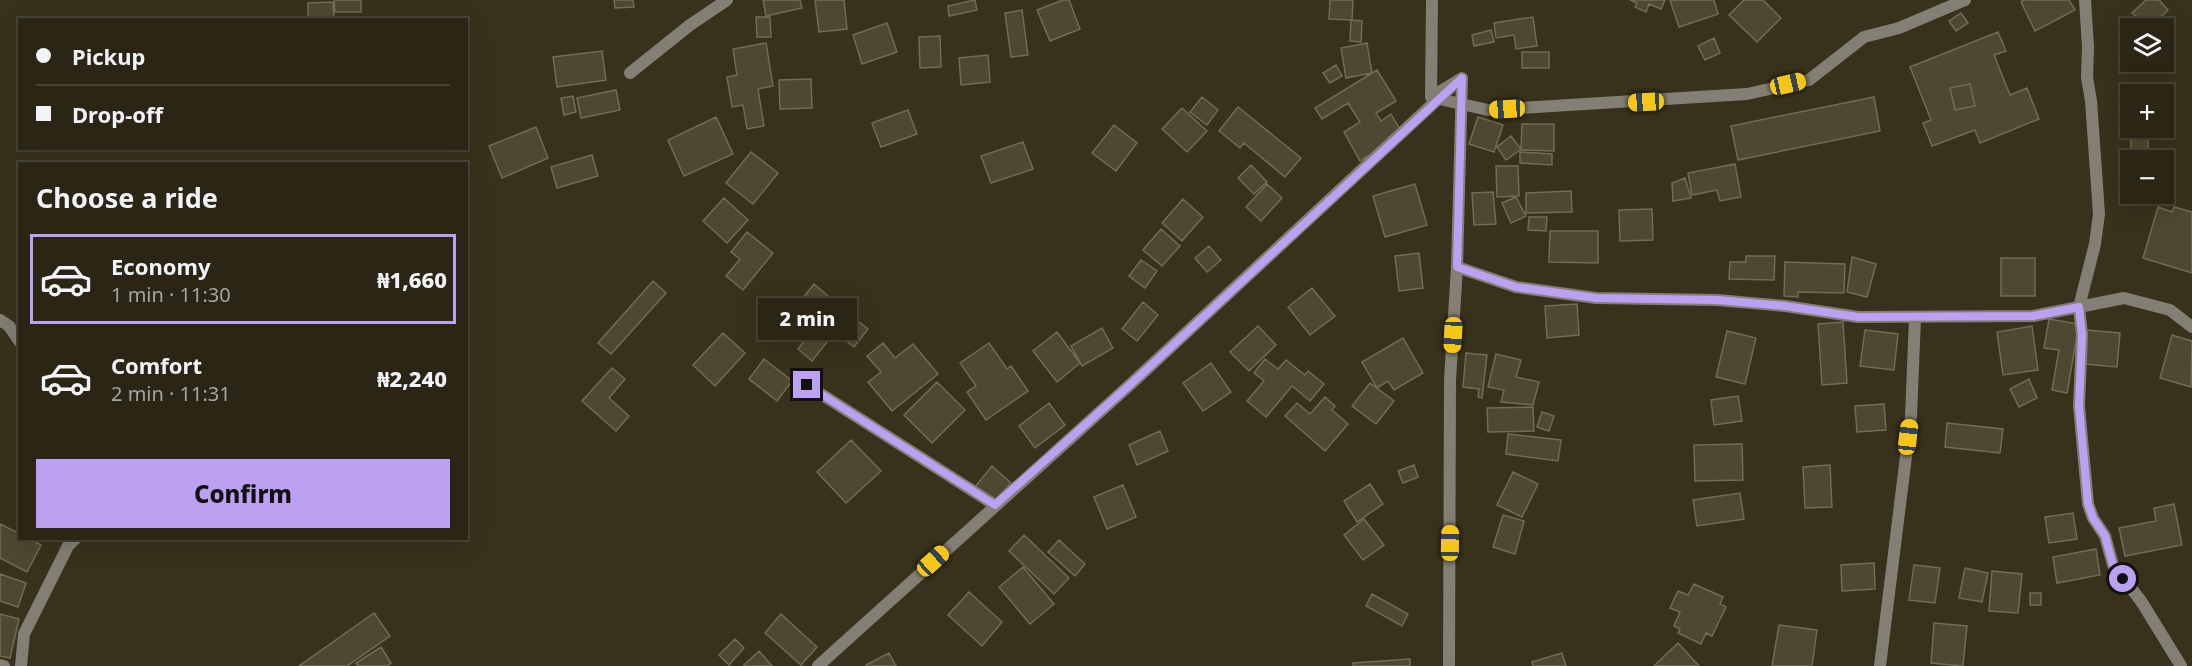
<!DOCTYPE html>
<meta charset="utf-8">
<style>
body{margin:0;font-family:"Noto Sans",sans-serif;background:#322d1e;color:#f1f3f6;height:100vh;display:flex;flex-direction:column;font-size:22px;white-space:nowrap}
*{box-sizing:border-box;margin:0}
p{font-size:20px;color:#a5a5a0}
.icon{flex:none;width:33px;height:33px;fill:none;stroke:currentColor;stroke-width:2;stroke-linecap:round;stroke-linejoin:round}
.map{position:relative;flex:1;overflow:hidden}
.sheet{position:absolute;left:18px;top:162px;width:450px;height:378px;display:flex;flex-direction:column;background:#2a2515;border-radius:0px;box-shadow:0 6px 24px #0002,0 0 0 2px #464234}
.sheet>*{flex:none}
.banner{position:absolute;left:18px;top:18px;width:450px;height:132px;border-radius:0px;box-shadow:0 6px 24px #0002,0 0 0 2px #464234;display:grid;align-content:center;height:132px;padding:0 18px;background:#2a2515}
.controls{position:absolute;left:2120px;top:18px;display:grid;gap:12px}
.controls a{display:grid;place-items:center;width:54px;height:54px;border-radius:0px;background:#2a2515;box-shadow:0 6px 24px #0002,0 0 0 2px #464234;font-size:30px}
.end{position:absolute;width:27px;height:27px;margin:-14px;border:8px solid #bca0f2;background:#111;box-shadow:0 0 0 3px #111}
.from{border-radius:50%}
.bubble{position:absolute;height:42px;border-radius:0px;background:#2a2515;box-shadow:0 6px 24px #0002,0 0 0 2px #464234;font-size:20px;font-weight:800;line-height:42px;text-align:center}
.car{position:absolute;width:18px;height:36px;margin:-18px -9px;border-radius:8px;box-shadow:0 0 4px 2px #0007;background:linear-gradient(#f5c518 24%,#345 0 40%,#f5c518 0 76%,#345 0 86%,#f5c518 0)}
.banner b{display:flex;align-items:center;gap:21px;height:57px;font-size:22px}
.banner b+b{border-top:2px solid #464234}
.banner i{width:15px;height:15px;background:#f1f3f6}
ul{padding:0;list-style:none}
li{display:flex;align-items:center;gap:18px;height:90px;margin:0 12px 9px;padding:0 6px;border:3px solid transparent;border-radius:0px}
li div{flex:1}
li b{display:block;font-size:22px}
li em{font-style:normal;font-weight:800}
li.active{border-color:#bca0f2}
li>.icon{width:54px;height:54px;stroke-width:1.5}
h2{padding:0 18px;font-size:27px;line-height:72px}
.cta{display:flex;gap:12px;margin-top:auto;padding:12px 18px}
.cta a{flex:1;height:69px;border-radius:0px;background:#bca0f2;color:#111;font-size:24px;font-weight:800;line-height:69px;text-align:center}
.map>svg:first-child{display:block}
.building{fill:#4e4731;stroke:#736b53;stroke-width:1.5;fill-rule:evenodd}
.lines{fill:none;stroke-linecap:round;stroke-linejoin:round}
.minor{stroke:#847f75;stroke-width:12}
.tertiary{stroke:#847f75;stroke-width:12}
.route{stroke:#bca0f2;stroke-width:8}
</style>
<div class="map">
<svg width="2192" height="666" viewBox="0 0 2192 666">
<rect width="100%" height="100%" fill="#38311c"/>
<!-- building -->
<path class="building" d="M334,0h27v12h-26z
M614,0h19l1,7 -19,1z
M763,0h37l2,8 -36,8z
M815,0h29l3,29 -28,3z
M975,0l2,10 -28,6 -1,-10z
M1063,0h6l11,29 -30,12 -13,-31z
M1330,0h23l-1,20 10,1 -1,21 -11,-1 1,-21 -22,-1z
M1630,0h35l-4,9 -12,-5 -3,8 -11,-5 2,-4z
M1670,0h44l4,14 -39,13z
M1744,0h19l18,18 -24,24 -28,-27z
M2024,0h45l6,10 -40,21 -14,-29z
M2146,0h13l9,10 -19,18 -17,-15z
M333,2l1,18h-26v-17z
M1022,10l6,45 -17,2 -6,-44z
M1961,13l7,10 -12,8 -7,-10z
M756,17h14l1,20h-14z
M1533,17l4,29 -21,3 -2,-14 -18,3 -2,-15z
M887,23l10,29 -35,12 -9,-29z
M1491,30l3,12 -20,4 -2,-11z
M1998,32l8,19 -12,4 16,40 17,-7 12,31 -59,24 -5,-13 -43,16 -9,-23 8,-3 -21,-53zM1970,84l5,22 -20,4 -5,-22z
M940,36l1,31 -21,1 -1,-31z
M1714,38l6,15 -15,7 -7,-14z
M766,43l7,43 -15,3 6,37 -17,3 -4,-24 -11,2 -5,-30 10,-2 -4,-26z
M1367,43l5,30 -26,5 -5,-30z
M602,51l4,29 -49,7 -4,-30z
M1522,52h27v16h-27z
M988,55l2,27 -29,3 -2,-27z
M1336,65l6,11 -12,7 -7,-10z
M1377,70l19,31 -20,12 5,8 10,-7 12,21 -43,26 -16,-29 16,-10 -12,-19 -26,16 -7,-11z
M811,79l1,29 -32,1 -1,-29z
M1970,84l5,22 -20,4 -5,-22z
M616,90l4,20 -39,8 -4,-20z
M573,96l3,16 -12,3 -3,-17z
M1202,97l16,13 -11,15 -17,-13z
M1874,97l6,34 -142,29 -7,-34z
M1238,107l63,51 -16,19 -41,-34 -4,5 -21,-17z
M1182,108l25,23 -20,21 -25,-23z
M908,110l9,24 -36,13 -9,-24z
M716,117l17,37 -49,22 -16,-36z
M1478,117l25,8 -9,27 -25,-8z
M1522,124h32v27l-33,-1z
M1114,125l23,18 -21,28 -24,-18z
M536,127l12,31 -46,20 -13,-32z
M2131,135l17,1v19l-17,-1z
M1511,136l10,13 -15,11 -9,-13z
M1023,142l10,27 -42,14 -10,-27z
M751,152l27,21 -25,31 -27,-21z
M1520,152l32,2v11l-32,-2z
M592,155l6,21 -41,12 -6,-21z
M1735,164l6,33 -21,4 -3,-11 -25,5 -4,-22z
M1251,165l16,17 -13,12 -16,-16z
M1496,166h22l1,30 -22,1z
M1685,178l6,20 -18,3 -1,-18z
M1267,184l15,14 -21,23 -15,-14z
M1415,184l12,41 -42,12 -12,-41z
M1571,191l1,21 -46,1v-20z
M1493,192l3,32 -22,1 -2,-32z
M1516,197l10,19 -15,7 -9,-20z
M724,198l24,22 -21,23 -24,-22z
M1183,199l20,18 -21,24 -20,-18z
M2158,207l14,5 2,-5 18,5v61l-49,-15z
M1652,209l1,31 -33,1 -1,-31z
M1529,217h18l-1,14 -18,-1z
M1161,229l19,17 -18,20 -19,-16z
M1550,231h48v32l-49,-1z
M747,232l26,21 -30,37 -17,-14 14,-17 -9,-7z
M1209,246l12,14 -14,12 -12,-14z
M1419,253l4,35 -24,3 -4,-35z
M1746,256h29l-1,24 -45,-1 1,-17h16z
M1852,257l24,7 -9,33 -20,-5z
M2001,258h34v38h-34z
M1141,260l16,11 -12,17 -16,-12z
M1785,262l60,2 -1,29 -46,-1v5l-14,-1z
M653,281l13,12 -55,61 -13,-11z
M814,284l20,17 -15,18 -20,-16z
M1312,288l23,28 -25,19 -22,-28z
M1143,302l15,13 -21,26 -15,-12z
M834,303l34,26 -14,18 -19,-15 -23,29 -14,-12z
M1577,304l2,31 -32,3 -2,-32z
M2049,319l30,5 -12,69 -15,-3 7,-40 -15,-2z
M1843,322l4,61 -25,2 -4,-61z
M1258,326l18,19 -27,26 -19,-19z
M2032,326l6,44 -35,5 -6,-43z
M1102,328l11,20 -31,18 -11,-20z
M1865,330l33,4 -4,36 -34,-4z
M2087,330l33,3 -3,34 -32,-3z
M1727,331l29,7 -11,46 -29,-7z
M1057,332l23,31 -23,19 -24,-31z
M723,333l22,20 -30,33 -22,-21z
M2172,335l20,6 -1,46 -31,-9z
M1403,338l20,35 -29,17 -6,-9 -11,7 -15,-26z
M883,343l12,15 18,-14 25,30 -46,37 -24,-29 13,-10 -14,-16z
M989,343l18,26 4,-3 17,25 -42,29 -19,-28 9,-6 -16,-23z
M1466,353l21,2 -5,43 -4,-1 1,-8 -16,-2z
M1496,354l25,6 -5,17 23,5 -6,23 -32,-3 3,-12 -16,-3z
M764,359l28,22 -15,20 -28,-22z
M1265,359l13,10 8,-9 19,15 3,-4 16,13 -14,17 -18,-15 -26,31 -19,-16 17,-20 -10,-8z
M1211,363l20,29 -28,19 -20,-28z
M612,368l13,11 -16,19 20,18 -13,15 -34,-30z
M2029,379l8,19 -18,9 -9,-18z
M937,382l28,28 -33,33 -28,-28z
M1370,383l24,18 -18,23 -24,-18z
M1738,396l4,25 -28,4 -3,-25z
M1325,397l10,9 -3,4 16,14 -23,27 -40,-35 12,-13 13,11z
M1049,403l16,22 -30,23 -16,-22z
M1884,404l2,26 -29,2 -2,-26z
M1533,407l1,24 -46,1 -1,-24z
M1542,412l12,4 -5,15 -12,-4z
M1947,423l56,6 -3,24 -55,-6z
M1160,431l8,20 -31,14 -8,-20z
M1508,434l53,6 -3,21 -52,-7z
M851,440l30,31 -35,32 -29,-31z
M1742,444l1,36 -48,1 -1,-36z
M1414,465l4,12 -15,6 -5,-12z
M1830,465l2,42 -27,1 -2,-41z
M992,466l19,17 -17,19 -19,-15z
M1513,472l25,12 -16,33 -25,-12z
M1370,484l13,20 -26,18 -13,-21z
M1123,485l13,32 -29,12 -13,-32z
M1740,493l4,26 -47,7 -4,-26z
M2174,504l8,41 -57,11 -6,-28 37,-7 -2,-13z
M2073,513l4,26 -28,4 -4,-26z
M1503,515l21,6 -9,33 -22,-7z
M1364,519l20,26 -21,15 -19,-25z
M0,524l20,10v4h8l13,7 -14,27 -27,-14z
M1024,535l45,43 -15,16 -45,-43z
M1059,540l26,24 -10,12 -27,-24z
M2096,549l4,26 -43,8 -4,-26z
M1874,563l1,26 -33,2 -1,-26z
M1914,565l26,3 -5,35 -26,-3z
M1023,567l31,37 -24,20 -31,-37z
M1965,568l23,5 -6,29 -23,-4z
M1992,571l30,3 -4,39 -29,-2z
M0,574l26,9 -8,24 -18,-6z
M1694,584l29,13 -3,7 6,3 -14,29 -6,-3 -5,11 -23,-11 2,-4 -6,-3 6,-14 -10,-4 8,-17 10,4z
M969,592l33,30 -20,24 -34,-31z
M2030,593h11v12h-11z
M1372,594l36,20 -6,12 -36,-20z
M374,613l16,23 -43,30h-48z
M0,614l19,5 -9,39 -10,-2z
M781,614l36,33 -16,18 -36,-32z
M1934,623l33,3 -4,40 -32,-3z
M1779,625l38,5 -5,36h-40z
M735,639l9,9 -15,17 -10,-10z
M1678,643l21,23h-45z
M381,647l10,16 -4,3h-29l-2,-3z
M759,651l13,15h-29z
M889,653l7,13h-29l-1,-1z
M1562,653l4,13h-33l-1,-4z
M1410,659v7h-57v-3z"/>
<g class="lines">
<!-- minor -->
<path class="minor" d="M630,73l60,-48 37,-25
M1435,98l53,12 259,-16 62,-14 55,-43 35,-9 66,-28
M1457,267l59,20 80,11 121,2 68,6 73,11 175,-1 46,-9 16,-63 4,-30 -8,-113 -4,-24 1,-30 -3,-47
M0,320l9,6 11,16
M807,385l188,120
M0,665l4,1
M21,666l3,-32 44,-88 8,-8
M818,666l315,-284 317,-294
M1880,666l31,-250 4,-98
M2181,666l-40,-65 -28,-36 -8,-29 -12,-18 -5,-14 -9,-98 3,-71 -3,-28 45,-9 46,12 22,17"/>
<!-- tertiary -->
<path class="tertiary" d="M1432,0l-1,97 31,-19 -5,189 -7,113 -1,286"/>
</g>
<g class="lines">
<!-- route -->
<path class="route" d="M807,385l188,120 138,-123 329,-304 -5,189 59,20 80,11 121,2 68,6 73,11 175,-1 46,-9 3,28 -3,71 9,98 5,14 12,18 8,29 10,14"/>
</g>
</svg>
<div class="controls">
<a><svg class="icon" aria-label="layers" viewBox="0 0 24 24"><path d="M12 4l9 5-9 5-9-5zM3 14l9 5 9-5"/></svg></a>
<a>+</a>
<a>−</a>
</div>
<i class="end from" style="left:2123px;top:579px"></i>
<i class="end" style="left:807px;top:385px"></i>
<div class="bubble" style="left:758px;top:298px;width:99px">2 min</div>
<i class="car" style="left:1788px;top:84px;rotate:77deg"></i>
<i class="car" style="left:1646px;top:102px;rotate:267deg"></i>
<i class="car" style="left:1507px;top:109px;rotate:267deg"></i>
<i class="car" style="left:1453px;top:335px;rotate:183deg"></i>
<i class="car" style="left:1908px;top:437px;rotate:7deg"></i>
<i class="car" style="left:1450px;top:543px;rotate:1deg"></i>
<i class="car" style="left:933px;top:561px;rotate:48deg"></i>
<div class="banner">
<b><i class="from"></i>Pickup</b>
<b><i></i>Drop-off</b>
</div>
<section class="sheet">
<h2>Choose a ride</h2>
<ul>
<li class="active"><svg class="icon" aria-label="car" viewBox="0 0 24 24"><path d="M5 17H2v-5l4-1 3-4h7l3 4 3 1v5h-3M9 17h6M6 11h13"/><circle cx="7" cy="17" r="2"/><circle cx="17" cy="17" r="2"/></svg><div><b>Economy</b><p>1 min · 11:30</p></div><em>₦1,660</em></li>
<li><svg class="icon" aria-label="car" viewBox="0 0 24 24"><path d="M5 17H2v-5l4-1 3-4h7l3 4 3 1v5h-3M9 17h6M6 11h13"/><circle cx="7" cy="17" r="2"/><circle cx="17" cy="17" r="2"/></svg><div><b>Comfort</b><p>2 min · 11:31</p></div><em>₦2,240</em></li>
</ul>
<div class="cta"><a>Confirm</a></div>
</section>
</div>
